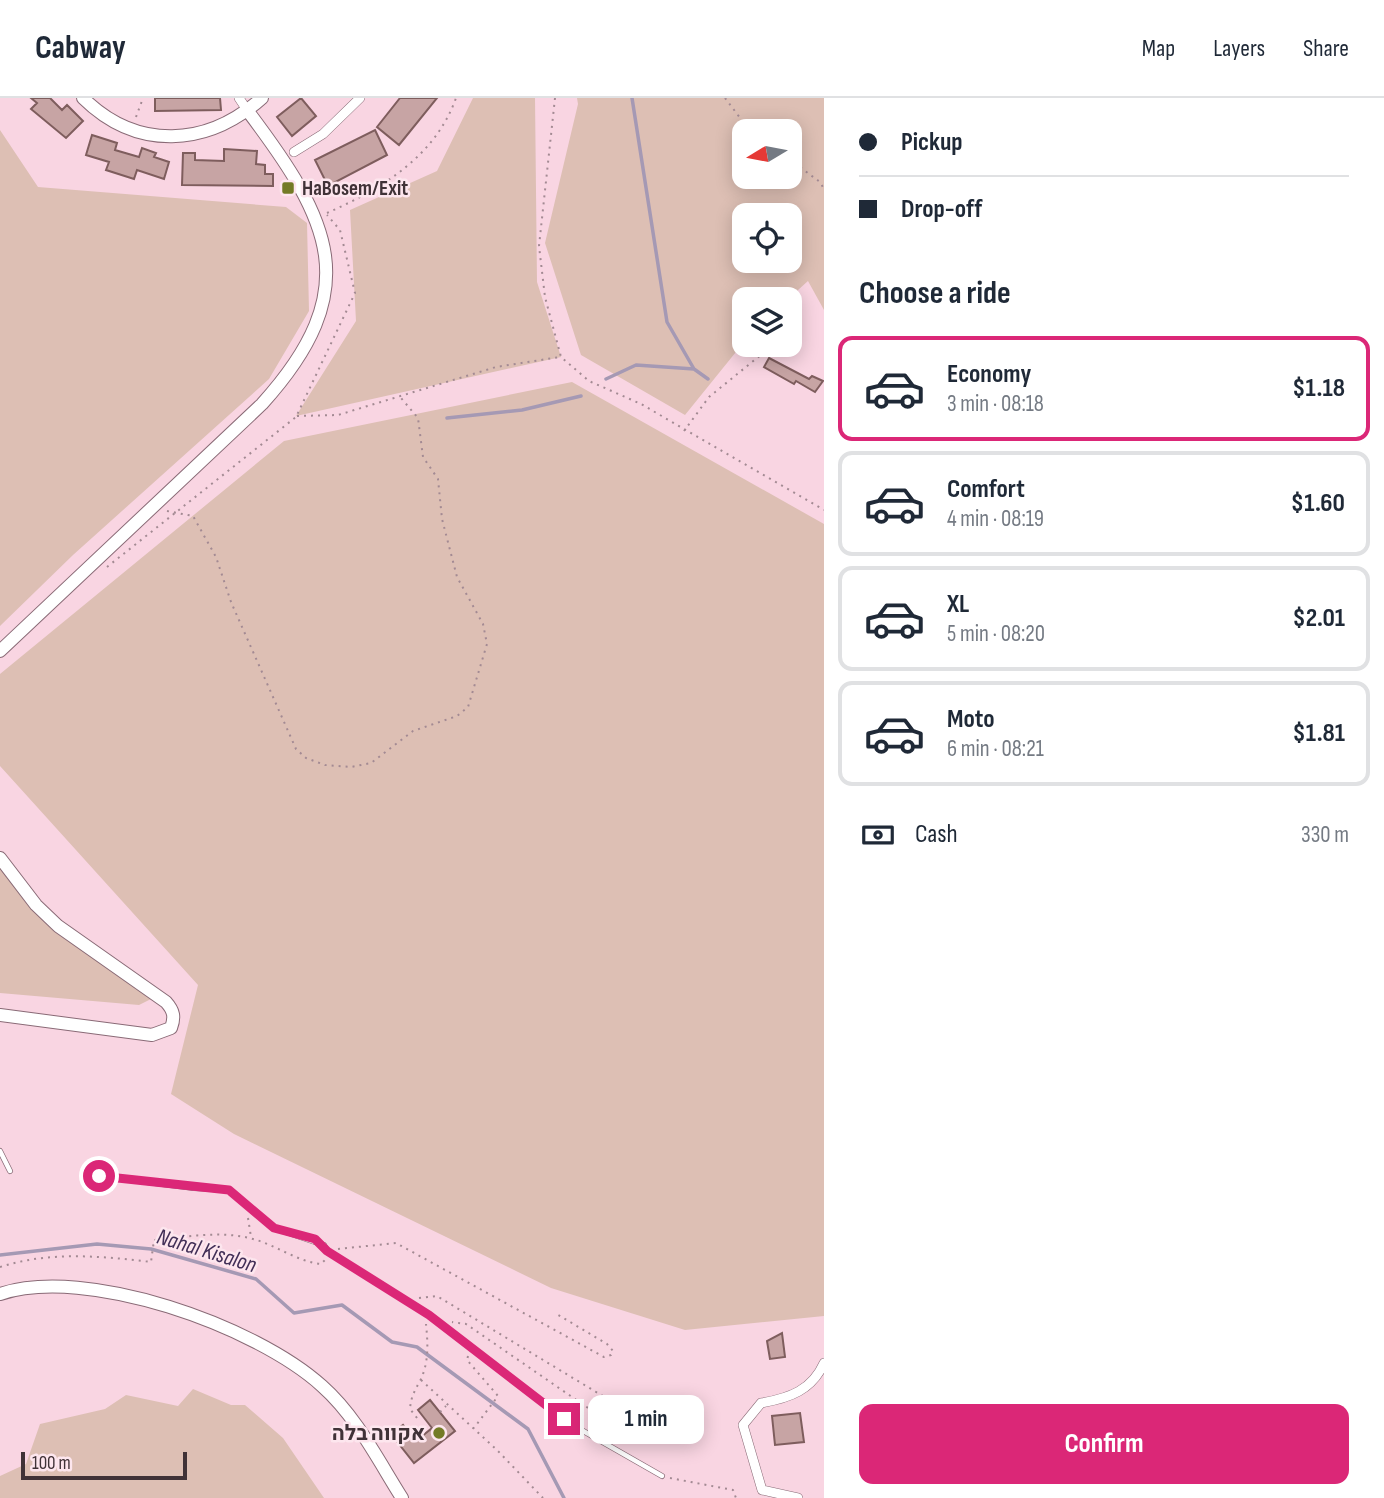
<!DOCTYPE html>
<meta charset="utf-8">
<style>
body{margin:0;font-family:"Sofia Sans Condensed",Heebo,sans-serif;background:#f6f6f7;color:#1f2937;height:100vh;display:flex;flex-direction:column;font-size:26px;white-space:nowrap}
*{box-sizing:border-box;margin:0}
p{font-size:23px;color:#747a83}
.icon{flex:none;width:38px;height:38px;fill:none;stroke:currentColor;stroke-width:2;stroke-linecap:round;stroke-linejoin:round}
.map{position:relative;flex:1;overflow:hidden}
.panel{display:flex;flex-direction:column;background:#fff;width:560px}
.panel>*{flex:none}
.banner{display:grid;align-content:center;height:154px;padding:0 35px;background:#fff}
.needle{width:46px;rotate:260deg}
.tools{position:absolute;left:732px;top:21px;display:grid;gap:14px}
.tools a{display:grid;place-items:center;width:70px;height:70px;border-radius:14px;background:#fff;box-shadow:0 4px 18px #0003;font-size:35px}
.scale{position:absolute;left:21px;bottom:18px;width:166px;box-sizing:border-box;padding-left:7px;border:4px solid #403237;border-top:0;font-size:19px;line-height:24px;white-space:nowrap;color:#403237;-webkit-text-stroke:5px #fde6ee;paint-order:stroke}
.end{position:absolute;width:32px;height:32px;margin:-16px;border:9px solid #db2777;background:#fff;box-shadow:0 0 0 4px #fff}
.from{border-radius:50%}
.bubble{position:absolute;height:49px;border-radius:14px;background:#fff;box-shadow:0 4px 18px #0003;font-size:23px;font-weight:700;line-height:49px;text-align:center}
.banner b{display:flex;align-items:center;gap:24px;height:66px;font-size:26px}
.banner b+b{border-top:2px solid #e0e1e3}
.banner i{width:18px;height:18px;background:#1f2937}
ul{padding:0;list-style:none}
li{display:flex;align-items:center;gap:21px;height:105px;margin:0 14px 10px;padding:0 21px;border:4px solid #e0e1e3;border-radius:14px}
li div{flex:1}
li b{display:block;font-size:26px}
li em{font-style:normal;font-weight:700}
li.current{border-color:#db2777}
li>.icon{width:63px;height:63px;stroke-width:1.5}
h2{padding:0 35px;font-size:32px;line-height:84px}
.pay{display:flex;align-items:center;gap:18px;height:77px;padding:0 35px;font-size:26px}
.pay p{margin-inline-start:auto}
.primary-button{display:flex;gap:14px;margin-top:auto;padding:14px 35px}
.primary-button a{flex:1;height:80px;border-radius:14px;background:#db2777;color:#fff;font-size:28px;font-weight:700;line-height:80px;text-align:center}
header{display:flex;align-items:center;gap:42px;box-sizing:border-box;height:98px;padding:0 35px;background:#fff;border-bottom:2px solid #e0e1e3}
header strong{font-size:33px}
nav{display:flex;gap:38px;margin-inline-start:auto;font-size:24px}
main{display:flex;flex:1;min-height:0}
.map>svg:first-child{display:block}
.green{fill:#ddbfb4;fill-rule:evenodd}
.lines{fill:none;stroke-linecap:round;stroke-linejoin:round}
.stream{stroke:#a599b4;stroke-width:3.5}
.building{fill:#c7a4a4;stroke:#7e5d5d;stroke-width:2}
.service-casing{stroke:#896a76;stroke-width:6}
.minor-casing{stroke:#896a76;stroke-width:10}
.tertiary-casing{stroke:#896a76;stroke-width:14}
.secondary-casing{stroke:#896a76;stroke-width:14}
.path{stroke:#a38a93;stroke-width:2;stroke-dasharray:2 5;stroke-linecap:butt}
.service{stroke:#fff;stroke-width:4.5}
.minor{stroke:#fff;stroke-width:9}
.tertiary{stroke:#fff;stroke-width:12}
.secondary{stroke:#fff;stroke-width:12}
.route{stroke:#db2777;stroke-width:9}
.poi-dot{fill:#737b26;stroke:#fde6ee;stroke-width:2.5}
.labels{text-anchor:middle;stroke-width:5;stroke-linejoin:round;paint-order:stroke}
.poi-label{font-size:21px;font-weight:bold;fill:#403237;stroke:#fde6ee;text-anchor:start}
.water-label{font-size:23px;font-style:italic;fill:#422f57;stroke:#fde6ee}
</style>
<header>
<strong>Cabway</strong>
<nav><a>Map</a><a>Layers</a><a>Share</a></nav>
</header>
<main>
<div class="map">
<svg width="824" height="1400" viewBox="0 0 824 1400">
<rect width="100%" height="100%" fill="#f9d5e2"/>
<!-- green -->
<path class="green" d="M473,0h62l2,184 24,75 -265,59 60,-95 -6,-111 87,-39z
M577,0h247v212l-16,-29 -20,18h-44v43l-59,73 -104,-60 -36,-112 33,-139zM789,33v46h-45v-46zM789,117v46h-45v-46z
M0,32l38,57 248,20 21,16 2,88 -40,68 -196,176 -73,71z
M572,284l252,142v792l-139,14 -134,-42 -317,-154 -63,-40 27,-109 -198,-219v-92l284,-233z
M0,766l35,47 116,88 -12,6 -139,-12z
M193,1291l38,16h14l38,33 41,60h-324v-22l26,-12 14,-40 65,-15 21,-14 52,11z"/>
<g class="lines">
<!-- stream -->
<path class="stream" d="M632,0l35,224 27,47 14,10
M606,281l30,-14 58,4
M447,320l75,-8 59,-14
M0,1157l97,-11 54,5 105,30 38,34 48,-8 50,37 25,5 111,82 36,69"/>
</g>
<!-- building -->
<path class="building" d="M31,0h19l12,12 5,-5 16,16 -17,17 -35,-29 6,-6z
M155,0h65l1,12 -66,1z
M301,0l15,18 -24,20 -15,-19z
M400,0h37l-38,47 -22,-18z
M375,32l12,25 -59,31 -13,-26z
M92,37l25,8 -2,7 24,7 3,-9 14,5 -2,4 15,5 -5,17 -27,-9 -3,9 -28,-9 3,-8 -23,-7z
M224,51l33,2 -1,13 9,1v9h8v12l-91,-1 1,-32h12v7l29,1z
M769,260l40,21 3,-3 11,5 -8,11 -19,-11 -2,3 -30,-17z
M782,1235l3,24 -15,2 -3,-18z
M430,1302l25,31 -41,32 -23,-29 12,-9 13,16 16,-13 -14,-18z
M800,1315l4,29 -29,3 -3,-29z"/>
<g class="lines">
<!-- service casing -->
<g class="service-casing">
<path id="service" d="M0,1053l10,20
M99,1078l95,12 35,2 45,38 50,17 3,6 102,64 135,105 98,56"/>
</g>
<!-- minor casing -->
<g class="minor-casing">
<path id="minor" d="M239,0l8,12
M294,54l29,-18 37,-36
M798,1400l-36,-8 -19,-65 18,-22c29,-5 51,-13 63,-40"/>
</g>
<!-- tertiary casing -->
<g class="tertiary-casing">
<path id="tertiary" d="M83,0c54,53 124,49 179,0"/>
</g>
<!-- secondary casing -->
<g class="secondary-casing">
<path id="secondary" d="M0,553l262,-247c104,-115 69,-183 -15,-294
M0,760l36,47 22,21 108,76c8,9 9,15 5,26l-19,7 -152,-20
M0,1196c86,-29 256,32 322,92 34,30 56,74 80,112"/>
</g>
<!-- path -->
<path class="path" d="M555,0l-16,148 6,51 16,60 28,24 52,23 183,106
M725,0l25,33
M136,19l7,-19
M789,61l31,23 4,7
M327,115c54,-24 108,-56 129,-115
M297,318l41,-1 158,-48 64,-10
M684,333l25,-34 64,-52
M167,413l26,5 23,41 15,45 65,147 10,9 19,7 26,2 20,-4 42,-32 44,-15 11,-9 19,-63 -4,-20 -26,-47 -15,-58 -4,-40 -15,-22 -5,-39 -17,-20
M107,469l189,-150 59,-124 -15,-63 -13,-15
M248,1120l3,19
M338,1151l58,-6 208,114 7,-2 2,-4 -6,-7 -52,-31
M0,1169c50,-16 100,-11 151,-5l3,-22c32,-3 67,-10 99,-1 23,6 45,23 68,25l4,-4
M419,1200l18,-2 189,114 -6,11 -16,-2 -138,-95 -14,-2
M468,1258l-1,4 31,36 -24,32
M421,1282l76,70 46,48
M440,1314l6,-6
M417,1320l-7,-9c1,-12 4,-17 10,-28 9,-18 8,-37 6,-57
M670,1380l63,12 3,8"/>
<!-- service -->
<use href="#service" class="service"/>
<!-- minor -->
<use href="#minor" class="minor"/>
<!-- tertiary -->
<use href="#tertiary" class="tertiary"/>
<!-- secondary -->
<use href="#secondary" class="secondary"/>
</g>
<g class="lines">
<!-- route -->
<path class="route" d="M99,1078l130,14 45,38 41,11 12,12 102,64 135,104"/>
</g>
<!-- markers -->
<g class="poi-dot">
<rect x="281" y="83" width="14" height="14" rx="3.5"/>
<circle cx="439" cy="1335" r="7"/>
</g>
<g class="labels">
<!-- poi labels -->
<g class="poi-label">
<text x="302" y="97">HaBosem/Exit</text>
<text x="425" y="1342" text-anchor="end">אקווה בלה</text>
</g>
<!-- water labels -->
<g class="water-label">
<text transform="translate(207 1152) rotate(17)" y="8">Nahal Kisalon</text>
</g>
</g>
</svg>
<div class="tools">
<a><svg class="needle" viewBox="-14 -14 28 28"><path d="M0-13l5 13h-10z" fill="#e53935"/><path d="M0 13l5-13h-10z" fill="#747a83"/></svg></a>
<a><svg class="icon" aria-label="locate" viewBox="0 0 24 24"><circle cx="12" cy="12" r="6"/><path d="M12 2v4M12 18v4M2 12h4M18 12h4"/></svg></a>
<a><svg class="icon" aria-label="layers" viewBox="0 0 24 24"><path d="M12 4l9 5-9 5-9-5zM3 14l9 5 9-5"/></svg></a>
</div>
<div class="scale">100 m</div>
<i class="end from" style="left:99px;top:1078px"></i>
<i class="end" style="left:564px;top:1321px"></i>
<div class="bubble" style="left:588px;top:1297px;width:116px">1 min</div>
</div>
<section class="panel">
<div class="banner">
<b><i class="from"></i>Pickup</b>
<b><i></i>Drop-off</b>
</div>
<h2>Choose a ride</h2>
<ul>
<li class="current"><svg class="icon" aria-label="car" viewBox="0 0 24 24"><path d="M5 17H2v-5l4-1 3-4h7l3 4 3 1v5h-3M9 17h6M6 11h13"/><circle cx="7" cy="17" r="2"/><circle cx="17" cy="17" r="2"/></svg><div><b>Economy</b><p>3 min · 08:18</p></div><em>$1.18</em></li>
<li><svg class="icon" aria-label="car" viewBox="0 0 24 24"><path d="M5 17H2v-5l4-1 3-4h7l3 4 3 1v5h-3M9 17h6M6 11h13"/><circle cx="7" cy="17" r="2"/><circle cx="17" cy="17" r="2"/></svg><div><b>Comfort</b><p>4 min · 08:19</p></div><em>$1.60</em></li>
<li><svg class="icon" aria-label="car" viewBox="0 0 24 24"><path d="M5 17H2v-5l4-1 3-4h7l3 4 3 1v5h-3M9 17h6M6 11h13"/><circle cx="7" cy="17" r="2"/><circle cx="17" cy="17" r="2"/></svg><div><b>XL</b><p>5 min · 08:20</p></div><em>$2.01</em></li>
<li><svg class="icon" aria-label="car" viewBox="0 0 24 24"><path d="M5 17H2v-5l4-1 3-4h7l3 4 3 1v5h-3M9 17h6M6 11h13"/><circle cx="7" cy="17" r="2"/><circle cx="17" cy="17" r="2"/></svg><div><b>Moto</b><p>6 min · 08:21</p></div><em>$1.81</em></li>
</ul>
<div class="pay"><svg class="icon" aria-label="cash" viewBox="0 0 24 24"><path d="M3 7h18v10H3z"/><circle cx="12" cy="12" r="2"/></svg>Cash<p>330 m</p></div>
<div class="primary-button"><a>Confirm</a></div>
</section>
</main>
